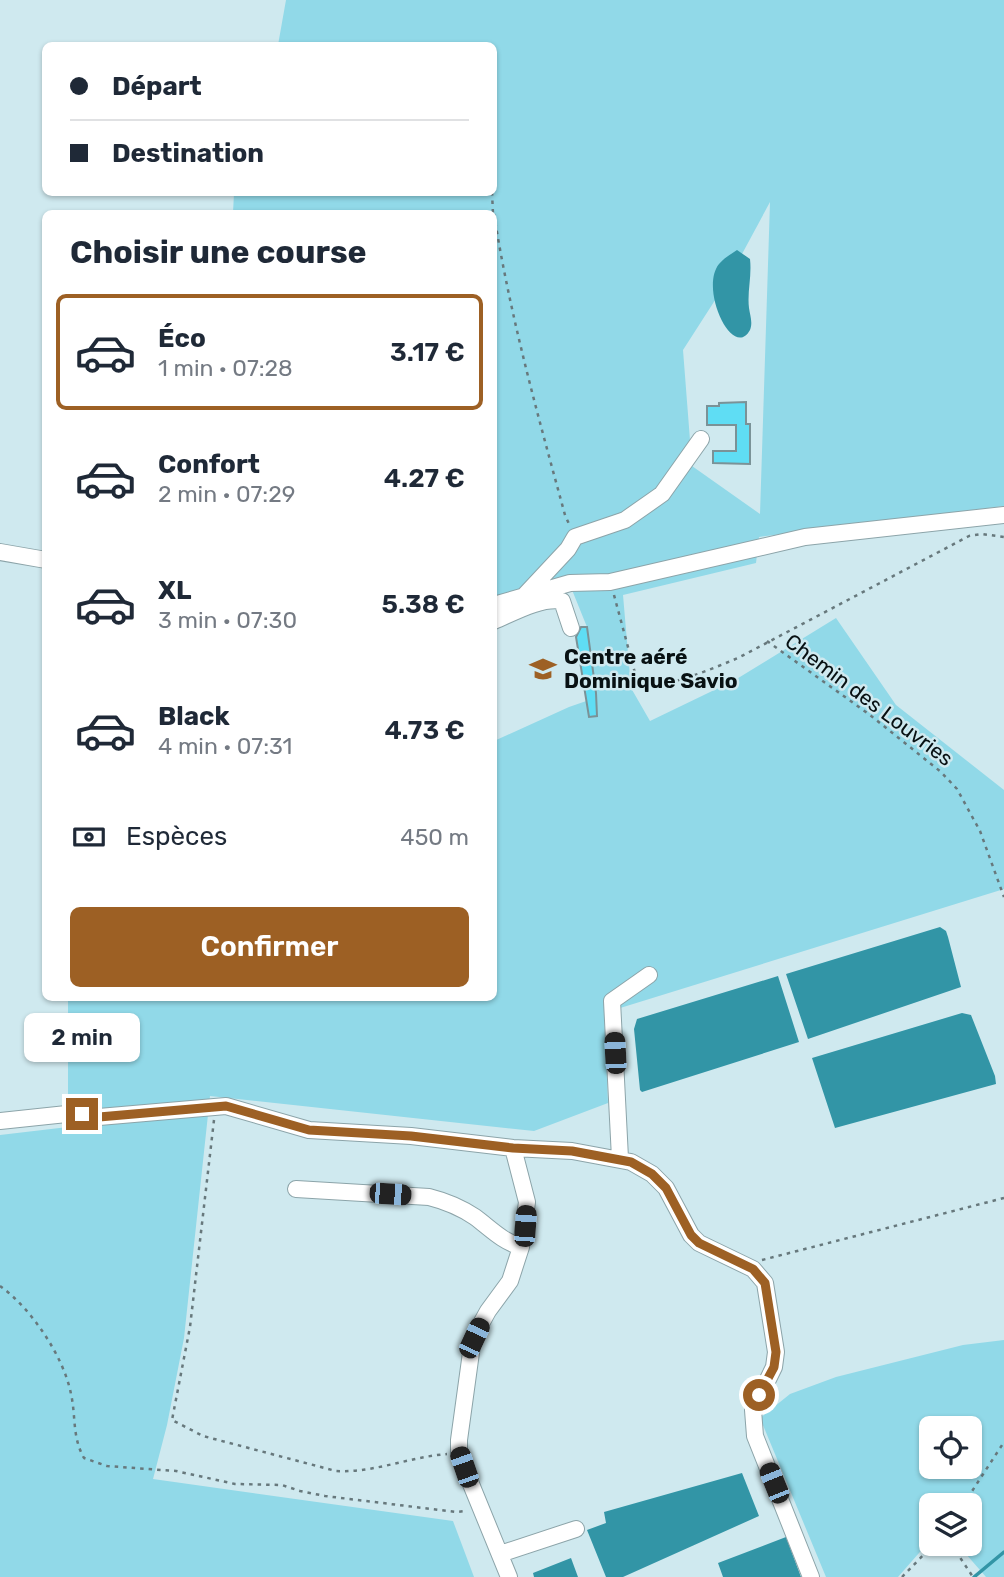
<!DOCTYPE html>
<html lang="fr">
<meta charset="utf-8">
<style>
body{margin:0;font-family:Rubik,sans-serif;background:#f2f2f3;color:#1f2937;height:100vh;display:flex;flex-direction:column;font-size:26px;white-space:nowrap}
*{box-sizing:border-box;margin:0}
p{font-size:23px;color:#747a83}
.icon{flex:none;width:38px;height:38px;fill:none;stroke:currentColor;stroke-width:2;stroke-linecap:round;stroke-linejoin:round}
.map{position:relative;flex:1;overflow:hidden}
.sheet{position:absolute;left:42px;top:210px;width:455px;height:791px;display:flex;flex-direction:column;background:#fff;border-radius:10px;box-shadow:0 2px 5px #0004}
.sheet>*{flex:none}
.top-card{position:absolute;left:42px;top:42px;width:455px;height:154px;border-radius:10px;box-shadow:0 2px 5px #0004;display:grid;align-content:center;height:154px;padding:0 28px;background:#fff}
.fabs{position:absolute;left:919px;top:1416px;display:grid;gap:14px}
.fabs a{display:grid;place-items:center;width:63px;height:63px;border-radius:10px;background:#fff;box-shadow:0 2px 5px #0004;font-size:35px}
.end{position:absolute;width:32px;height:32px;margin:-16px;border:9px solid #9d6024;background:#fff;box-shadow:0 0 0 4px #fff}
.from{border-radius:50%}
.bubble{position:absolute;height:49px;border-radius:10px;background:#fff;box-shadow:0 2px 5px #0004;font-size:23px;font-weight:600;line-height:49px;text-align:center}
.car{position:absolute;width:21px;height:42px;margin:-21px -10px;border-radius:9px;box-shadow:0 0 5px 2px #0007;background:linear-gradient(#222 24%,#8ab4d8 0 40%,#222 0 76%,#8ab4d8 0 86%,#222 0)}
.top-card b{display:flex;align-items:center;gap:24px;height:66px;font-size:26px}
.top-card b+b{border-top:2px solid #e0e1e3}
.top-card i{width:18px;height:18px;background:#1f2937}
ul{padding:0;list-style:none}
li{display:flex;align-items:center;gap:21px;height:116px;margin:0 14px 10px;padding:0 14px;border:4px solid transparent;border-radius:10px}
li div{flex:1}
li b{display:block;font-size:26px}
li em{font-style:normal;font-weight:600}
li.selected{border-color:#9d6024}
li>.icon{width:63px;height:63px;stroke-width:1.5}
h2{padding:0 28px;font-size:32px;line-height:84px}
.pay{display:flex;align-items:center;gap:18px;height:77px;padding:0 28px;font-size:26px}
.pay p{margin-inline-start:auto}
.primary-button{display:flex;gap:14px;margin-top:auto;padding:14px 28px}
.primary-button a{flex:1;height:80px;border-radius:10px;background:#9d6024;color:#fff;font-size:28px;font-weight:600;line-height:80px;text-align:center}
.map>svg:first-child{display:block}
.green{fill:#91d9e8;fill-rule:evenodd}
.water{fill:#3295a6}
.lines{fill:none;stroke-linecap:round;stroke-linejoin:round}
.stream{stroke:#3295a6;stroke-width:3.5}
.building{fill:#5fddf4;stroke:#7a9297;stroke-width:2}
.minor-casing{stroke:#8ca4a9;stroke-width:18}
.path{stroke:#67787c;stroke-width:2.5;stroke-dasharray:3.5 5;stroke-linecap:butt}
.minor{stroke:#fff;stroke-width:16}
.route{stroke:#9d6024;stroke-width:9}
.labels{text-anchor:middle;stroke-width:5;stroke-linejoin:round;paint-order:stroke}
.poi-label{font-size:21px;font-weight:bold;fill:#081113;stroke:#cfe9ef;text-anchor:start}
.street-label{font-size:21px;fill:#081113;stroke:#cfe9ef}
</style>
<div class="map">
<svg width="1004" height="1577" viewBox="0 0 1004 1577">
<rect width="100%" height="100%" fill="#cfe9ef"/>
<!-- green -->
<path class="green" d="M286,0h718v506l-245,31 -3,26 -133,32 8,93 19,33 85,-41 101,-62 60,87 108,85v99l-400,124 4,90 -74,28 -324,-35 -26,242 -17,87 -14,54 300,42 21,56h-474v-442l68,-8v-129h426v-257l75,-34 26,-9 1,-5 -9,-66 -19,-47 -74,20v-386l-261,-1 1,-20 260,-1v-146l-216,-1zM770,202l-10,312 -68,-48 -9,-116 45,-70z
M1004,1340v237h-18l-27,-31 -33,-1 -28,32h-72l-66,-159 30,-24 46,-17 127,-32zM931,1428h39v38h-39zM931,1505h39v39h-39z"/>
<!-- water -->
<path class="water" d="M737,250l13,9c2,17 -3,33 -1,49 1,7 4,15 1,22 -17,31 -51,-41 -31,-66 5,-6 12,-10 18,-14z
M940,927l6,4 2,6 13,50 -153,52 -22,-65z
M778,976l21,66 -157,50 -2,-2 -6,-61 3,-10z
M962,1013l9,2 24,61 1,8 -161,44 -23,-70z
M742,1473l17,43 -136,61h-17l-19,-47 19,-7 -2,-11z
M786,1537l15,40h-78l-5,-14z
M571,1558l7,19h-44l-1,-4z"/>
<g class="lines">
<!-- stream -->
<path class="stream" d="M974,1577l30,-25"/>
</g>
<!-- building -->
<path class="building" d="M746,402v22h4v40l-37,-1v-12h23v-26h-29v-19h12v-3z
M581,627h6l9,66 1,23 -8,1 -13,-80z"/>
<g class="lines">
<!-- minor casing -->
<g class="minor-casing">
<path id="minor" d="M0,552l46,8
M525,595l43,-46 7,-12 50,-17 37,-26 39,-55
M494,605l76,-22 40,-1 195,-45 199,-22
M494,621c19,-8 47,-24 68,-20l9,27
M0,1121l76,-8 23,4 127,-11 83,24 102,6 102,12 59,3 59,11 21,12 14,14 25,47 8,8 54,26 12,14 11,69 -2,15 -21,43 2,26 56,141
M620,1158l-8,-157 37,-26
M296,1189l133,8c16,4 31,10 46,20 16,12 27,24 46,30
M500,1554l76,-25
M509,1577l-45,-110 -5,-14v-13l14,-102 15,-27 22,-30 11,-34 6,-45 -14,-54"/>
</g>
<!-- path -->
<path class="path" d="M492,192l1,22
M494,214c16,102 44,202 71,301l4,9
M614,595l25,93c34,-3 68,-17 99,-30l231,-122 13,-2 22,3
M767,641l103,74 71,57 16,17 23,42 24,66
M214,1120l-24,207 -18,93 31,16 133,35c38,2 73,-14 111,-17
M762,1260l242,-62
M0,1286c31,22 64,71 71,108 5,22 1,43 13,64l23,8 69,5 59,13 47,1 18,6 25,5 131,16 10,-1
M963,1505l41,-63
M951,1544l22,33
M902,1577l32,-33"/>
<!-- minor -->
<use href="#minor" class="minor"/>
</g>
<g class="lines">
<!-- route -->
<path class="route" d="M82,1114l17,3 127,-11 83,24 102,6 102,12 59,3 59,11 21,12 14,14 25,47 8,8 54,26 12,14 11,69 -2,15 -15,28"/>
</g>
<!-- icons -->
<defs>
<g id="school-bare" transform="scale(2.1)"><path d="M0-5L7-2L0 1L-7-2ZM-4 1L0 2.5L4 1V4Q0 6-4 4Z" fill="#9d6024" stroke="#cfe9ef" stroke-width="2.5" paint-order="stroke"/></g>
</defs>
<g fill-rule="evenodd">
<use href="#school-bare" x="543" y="669"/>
</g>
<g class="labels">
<!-- poi labels -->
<g class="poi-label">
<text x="564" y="664">Centre aéré<tspan x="564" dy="24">Dominique Savio</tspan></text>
</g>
<!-- street labels -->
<g class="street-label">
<text transform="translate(869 700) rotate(37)" y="7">Chemin des Louvries</text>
</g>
</g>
</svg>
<div class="fabs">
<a><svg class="icon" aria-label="locate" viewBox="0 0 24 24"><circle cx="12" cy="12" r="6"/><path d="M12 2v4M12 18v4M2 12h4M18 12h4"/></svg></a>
<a><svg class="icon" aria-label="layers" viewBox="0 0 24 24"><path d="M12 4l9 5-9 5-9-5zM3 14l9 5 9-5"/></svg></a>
</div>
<i class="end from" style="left:759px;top:1395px"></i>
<i class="end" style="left:82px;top:1114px"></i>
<div class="bubble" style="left:24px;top:1013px;width:116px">2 min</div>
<i class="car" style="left:615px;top:1053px;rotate:357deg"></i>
<i class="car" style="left:390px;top:1194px;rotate:94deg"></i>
<i class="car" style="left:525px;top:1226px;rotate:4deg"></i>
<i class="car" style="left:474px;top:1338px;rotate:25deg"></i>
<i class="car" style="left:464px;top:1467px;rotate:341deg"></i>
<i class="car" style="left:774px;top:1483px;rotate:338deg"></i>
<div class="top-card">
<b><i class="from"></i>Départ</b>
<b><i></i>Destination</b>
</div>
<section class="sheet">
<h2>Choisir une course</h2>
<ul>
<li class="selected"><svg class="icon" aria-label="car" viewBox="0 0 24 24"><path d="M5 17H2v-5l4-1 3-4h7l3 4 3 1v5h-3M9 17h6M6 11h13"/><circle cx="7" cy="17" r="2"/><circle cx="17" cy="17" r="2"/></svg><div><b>Éco</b><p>1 min · 07:28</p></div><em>3.17 €</em></li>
<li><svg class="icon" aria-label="car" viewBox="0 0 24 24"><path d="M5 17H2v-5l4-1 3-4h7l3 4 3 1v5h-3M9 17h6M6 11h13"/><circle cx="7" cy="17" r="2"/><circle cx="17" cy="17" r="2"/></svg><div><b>Confort</b><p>2 min · 07:29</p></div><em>4.27 €</em></li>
<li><svg class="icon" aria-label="car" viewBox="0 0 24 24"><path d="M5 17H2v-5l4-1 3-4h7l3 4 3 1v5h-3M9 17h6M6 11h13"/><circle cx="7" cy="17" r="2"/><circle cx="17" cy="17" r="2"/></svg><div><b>XL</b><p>3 min · 07:30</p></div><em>5.38 €</em></li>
<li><svg class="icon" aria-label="car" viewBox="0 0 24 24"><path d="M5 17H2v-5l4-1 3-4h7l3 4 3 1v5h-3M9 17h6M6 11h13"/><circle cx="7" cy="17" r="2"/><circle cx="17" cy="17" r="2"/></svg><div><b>Black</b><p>4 min · 07:31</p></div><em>4.73 €</em></li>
</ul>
<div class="pay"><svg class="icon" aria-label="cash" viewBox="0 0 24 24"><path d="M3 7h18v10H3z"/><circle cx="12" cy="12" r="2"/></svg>Espèces<p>450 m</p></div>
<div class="primary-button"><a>Confirmer</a></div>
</section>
</div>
